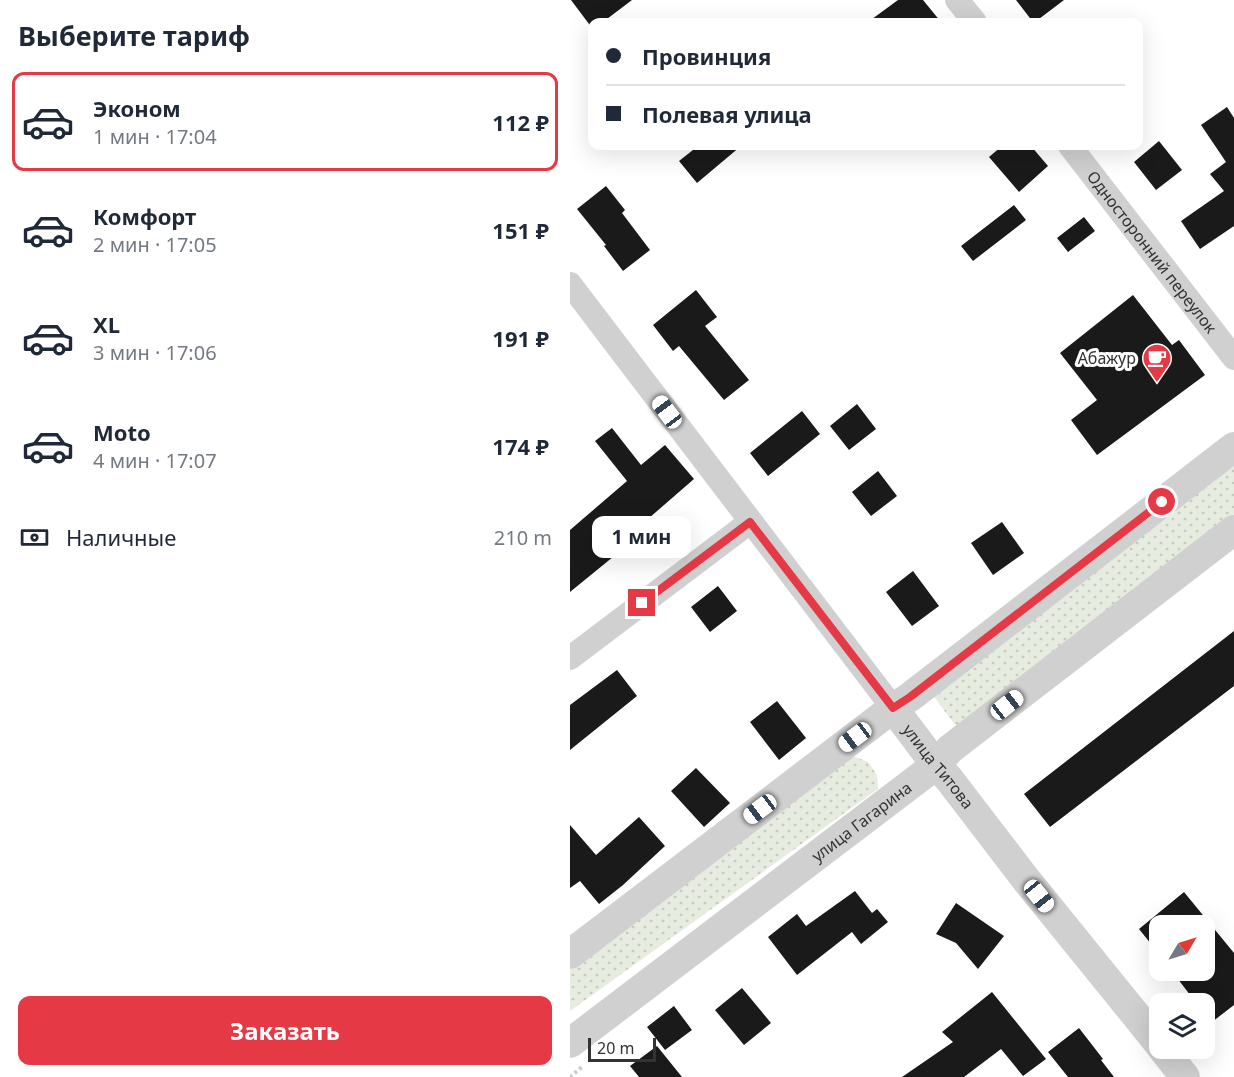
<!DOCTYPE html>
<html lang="ru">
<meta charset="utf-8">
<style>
body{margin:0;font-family:"Noto Sans",sans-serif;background:#f2f2f3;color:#1f2937;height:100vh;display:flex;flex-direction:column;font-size:22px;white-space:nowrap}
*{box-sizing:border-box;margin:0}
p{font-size:20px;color:#747a83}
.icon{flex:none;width:33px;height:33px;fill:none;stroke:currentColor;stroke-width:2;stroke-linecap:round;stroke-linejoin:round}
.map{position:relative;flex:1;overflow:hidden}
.sheet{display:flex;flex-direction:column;background:#fff;width:570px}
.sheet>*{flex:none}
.hud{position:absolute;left:18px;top:18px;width:555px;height:132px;border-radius:12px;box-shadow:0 6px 24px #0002;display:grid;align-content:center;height:132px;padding:0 18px;background:#fff}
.needle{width:39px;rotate:52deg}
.fabs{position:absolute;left:579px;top:915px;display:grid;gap:12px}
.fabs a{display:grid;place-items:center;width:66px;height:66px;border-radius:12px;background:#fff;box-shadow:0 6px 24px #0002;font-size:30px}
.scale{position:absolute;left:18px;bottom:15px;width:68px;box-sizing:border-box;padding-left:6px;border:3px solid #333;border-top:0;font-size:16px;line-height:21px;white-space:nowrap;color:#333;-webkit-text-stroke:4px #fff;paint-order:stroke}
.end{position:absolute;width:27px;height:27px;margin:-14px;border:8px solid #e63946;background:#fff;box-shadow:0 0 0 3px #fff}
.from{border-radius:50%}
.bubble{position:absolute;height:42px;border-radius:12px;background:#fff;box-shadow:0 6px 24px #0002;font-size:20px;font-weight:700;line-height:42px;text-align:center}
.car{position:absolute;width:18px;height:36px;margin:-18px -9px;border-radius:8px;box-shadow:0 0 4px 2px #0007;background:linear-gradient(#fff 24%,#345 0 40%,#fff 0 76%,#345 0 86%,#fff 0)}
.hud b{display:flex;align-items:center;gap:21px;height:57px;font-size:22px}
.hud b+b{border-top:2px solid #e0e1e3}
.hud i{width:15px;height:15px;background:#1f2937}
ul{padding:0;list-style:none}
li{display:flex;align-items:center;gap:18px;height:99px;margin:0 12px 9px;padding:0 6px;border:3px solid transparent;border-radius:12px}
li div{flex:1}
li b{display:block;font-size:22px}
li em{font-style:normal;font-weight:700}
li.on{border-color:#e63946}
li>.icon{width:54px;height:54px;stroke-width:1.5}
h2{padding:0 18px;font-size:27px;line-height:72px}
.pay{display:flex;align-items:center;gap:15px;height:66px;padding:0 18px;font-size:22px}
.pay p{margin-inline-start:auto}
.cta{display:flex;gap:12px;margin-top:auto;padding:12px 18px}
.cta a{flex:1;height:69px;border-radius:12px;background:#e63946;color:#fff;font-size:24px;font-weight:700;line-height:69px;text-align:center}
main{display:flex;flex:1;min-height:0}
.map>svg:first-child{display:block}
.grass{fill:url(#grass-dots)}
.building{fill:#1a1a1a}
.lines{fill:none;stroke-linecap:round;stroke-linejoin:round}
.path{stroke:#cdcdcd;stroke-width:4;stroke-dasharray:3 3;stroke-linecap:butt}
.minor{stroke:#d0d0d0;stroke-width:24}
.tertiary{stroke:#d0d0d0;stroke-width:30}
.route{stroke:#e63946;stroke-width:8}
.labels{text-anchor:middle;stroke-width:6;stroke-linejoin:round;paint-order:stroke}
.street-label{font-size:16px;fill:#333;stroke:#fff}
.poi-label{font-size:16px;fill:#333;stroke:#fff;text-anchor:end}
</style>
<main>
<section class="sheet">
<h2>Выберите тариф</h2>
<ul>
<li class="on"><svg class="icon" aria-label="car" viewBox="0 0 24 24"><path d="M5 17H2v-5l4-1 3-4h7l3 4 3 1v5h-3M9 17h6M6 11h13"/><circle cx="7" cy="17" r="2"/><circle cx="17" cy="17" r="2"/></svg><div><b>Эконом</b><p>1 мин · 17:04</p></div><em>112 ₽</em></li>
<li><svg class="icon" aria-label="car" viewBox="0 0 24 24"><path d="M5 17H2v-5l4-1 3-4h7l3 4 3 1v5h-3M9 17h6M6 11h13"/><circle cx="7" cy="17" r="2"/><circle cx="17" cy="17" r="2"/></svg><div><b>Комфорт</b><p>2 мин · 17:05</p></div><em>151 ₽</em></li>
<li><svg class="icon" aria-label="car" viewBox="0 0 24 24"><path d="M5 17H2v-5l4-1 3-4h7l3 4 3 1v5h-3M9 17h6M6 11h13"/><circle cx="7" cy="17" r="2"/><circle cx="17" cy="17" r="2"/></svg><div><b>XL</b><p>3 мин · 17:06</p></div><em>191 ₽</em></li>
<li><svg class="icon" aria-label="car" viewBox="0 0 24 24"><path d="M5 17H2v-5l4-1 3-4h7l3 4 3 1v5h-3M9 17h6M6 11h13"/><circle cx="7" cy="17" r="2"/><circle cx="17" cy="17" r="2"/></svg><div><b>Moto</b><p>4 мин · 17:07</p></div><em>174 ₽</em></li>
</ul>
<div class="pay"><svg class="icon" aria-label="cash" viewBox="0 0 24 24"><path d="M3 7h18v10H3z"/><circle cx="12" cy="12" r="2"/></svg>Наличные<p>210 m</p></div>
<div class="cta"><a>Заказать</a></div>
</section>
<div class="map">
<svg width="664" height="1077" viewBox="0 0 664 1077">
<defs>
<pattern id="grass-dots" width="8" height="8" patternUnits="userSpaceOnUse" patternTransform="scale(1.5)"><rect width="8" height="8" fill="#e6ecdf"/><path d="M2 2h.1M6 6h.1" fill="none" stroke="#c6cbc0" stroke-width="1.8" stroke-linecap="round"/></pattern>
</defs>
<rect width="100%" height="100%" fill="#fff"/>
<!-- grass -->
<path class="grass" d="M664,464v55l-276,210 -26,-35z
M283,756l15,6 9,13 1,14 -308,222v-48z"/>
<!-- building -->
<path class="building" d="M1,0h61l-29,22h-11v6z
M328,0h25l18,22h-73z
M446,0h48l-29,22h-2z
M657,107l7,11v108l-34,23 -19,-28 43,-30 -14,-17 16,-12 -25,-37z
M589,141l23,29 -26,20 -22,-28z
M128,146h43l-44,37 -18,-22z
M432,146h29l17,20 -29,26 -30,-35z
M36,186l19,24 -3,3 28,37 -27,21 -19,-25 2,-1 -29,-36z
M444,205l12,15 -53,41 -12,-15z
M514,217l11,14 -27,21 -11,-14z
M126,290l21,27 -12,9 44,54 -25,20 -45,-54 -6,5 -20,-26z
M563,295l39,50 7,-5 26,35 -108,80 -26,-35 26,-20 -37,-47z
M287,404l19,25 -27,21 -19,-24z
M232,411l18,23 -52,42 -18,-23z
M42,428l29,37 24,-20 29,34 -53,46 5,5 -76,62v-62l57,-49 -32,-40z
M308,471l19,25 -26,20 -19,-24z
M432,522l22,31 -31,22 -22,-32z
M343,571l26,35 -27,20 -26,-34z
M148,586l19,25 -27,21 -19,-25z
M664,631v55l-184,141 -26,-33z
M47,670l20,26 -67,54v-45z
M207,701l29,37 -27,22 -29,-38z
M126,768l34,35 -26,24 -33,-36z
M69,817l26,29 -42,39 -24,19 -19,-23 -10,7v-63l26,30z
M285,891l17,22 5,-4 11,13 -27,22 -9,-12 -55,43 -29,-38 29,-23 9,12z
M614,892l50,61v52l-22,17 -8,-9v-9h-7l-26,-34h33v-44h-44v29l-21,-26z
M386,903l48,33 -26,33 -22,-26 -20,-9z
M172,988l29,35 -27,22 -29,-35z
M422,992l54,67 -23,17 -22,-27 -37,28h-62l51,-35 -11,-10z
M104,1006l18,24 -27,20 -18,-23z
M509,1028l24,31 -2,1 13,17h-46l-20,-25z
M87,1046l25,31h-43l-9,-11z"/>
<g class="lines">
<!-- path -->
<path class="path" d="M0,1077l12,-10"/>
<!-- minor -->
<g class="minor">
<path d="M387,0l18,22"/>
<path id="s1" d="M500,146l164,212"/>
<path d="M0,284l323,424"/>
<path d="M0,658l180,-136"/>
</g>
<!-- tertiary -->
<g class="tertiary">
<path id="s2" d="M323,708l43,57 13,14 75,98 136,168"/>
<path d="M0,954l323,-246 17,-11 324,-250"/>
<path id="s3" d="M0,1043l366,-278 14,-16 284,-219"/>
<path d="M592,1048l23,29"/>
</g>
</g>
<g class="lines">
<!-- route -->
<path class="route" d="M72,603l108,-81 143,186 17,-11 252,-195"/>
</g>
<!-- icons -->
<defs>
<g id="cafe-pin" transform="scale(1.5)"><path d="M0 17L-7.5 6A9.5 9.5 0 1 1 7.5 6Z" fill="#e63946" stroke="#fff"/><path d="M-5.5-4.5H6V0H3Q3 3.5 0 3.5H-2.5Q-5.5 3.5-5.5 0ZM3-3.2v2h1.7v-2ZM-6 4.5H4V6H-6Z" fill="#fff"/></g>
</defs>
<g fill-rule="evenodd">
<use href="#cafe-pin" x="587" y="358"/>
</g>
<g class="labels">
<!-- street labels -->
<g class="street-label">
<text dy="6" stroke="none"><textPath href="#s1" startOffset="134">Односторонний переулок</textPath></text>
<text dy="6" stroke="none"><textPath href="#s2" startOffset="74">улица Титова</textPath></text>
<text dy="6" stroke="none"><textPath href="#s3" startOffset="366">улица Гагарина</textPath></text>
</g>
<!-- poi labels -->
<g class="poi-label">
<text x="566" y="364">Абажур</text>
</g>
</g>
</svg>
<div class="fabs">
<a><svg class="needle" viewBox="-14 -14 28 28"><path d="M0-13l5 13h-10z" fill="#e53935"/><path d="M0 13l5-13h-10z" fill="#747a83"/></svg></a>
<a><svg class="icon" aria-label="layers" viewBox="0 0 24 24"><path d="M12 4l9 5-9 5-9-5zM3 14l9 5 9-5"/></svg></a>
</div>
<div class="scale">20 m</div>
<i class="end from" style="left:592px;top:502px"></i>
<i class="end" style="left:72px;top:603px"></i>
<div class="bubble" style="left:22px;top:516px;width:99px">1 мин</div>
<i class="car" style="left:97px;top:412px;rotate:323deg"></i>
<i class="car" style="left:437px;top:705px;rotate:52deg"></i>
<i class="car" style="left:285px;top:737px;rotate:233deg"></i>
<i class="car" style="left:190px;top:809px;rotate:233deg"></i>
<i class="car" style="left:469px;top:896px;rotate:141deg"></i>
<div class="hud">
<b><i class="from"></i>Провинция</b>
<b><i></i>Полевая улица</b>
</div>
</div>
</main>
